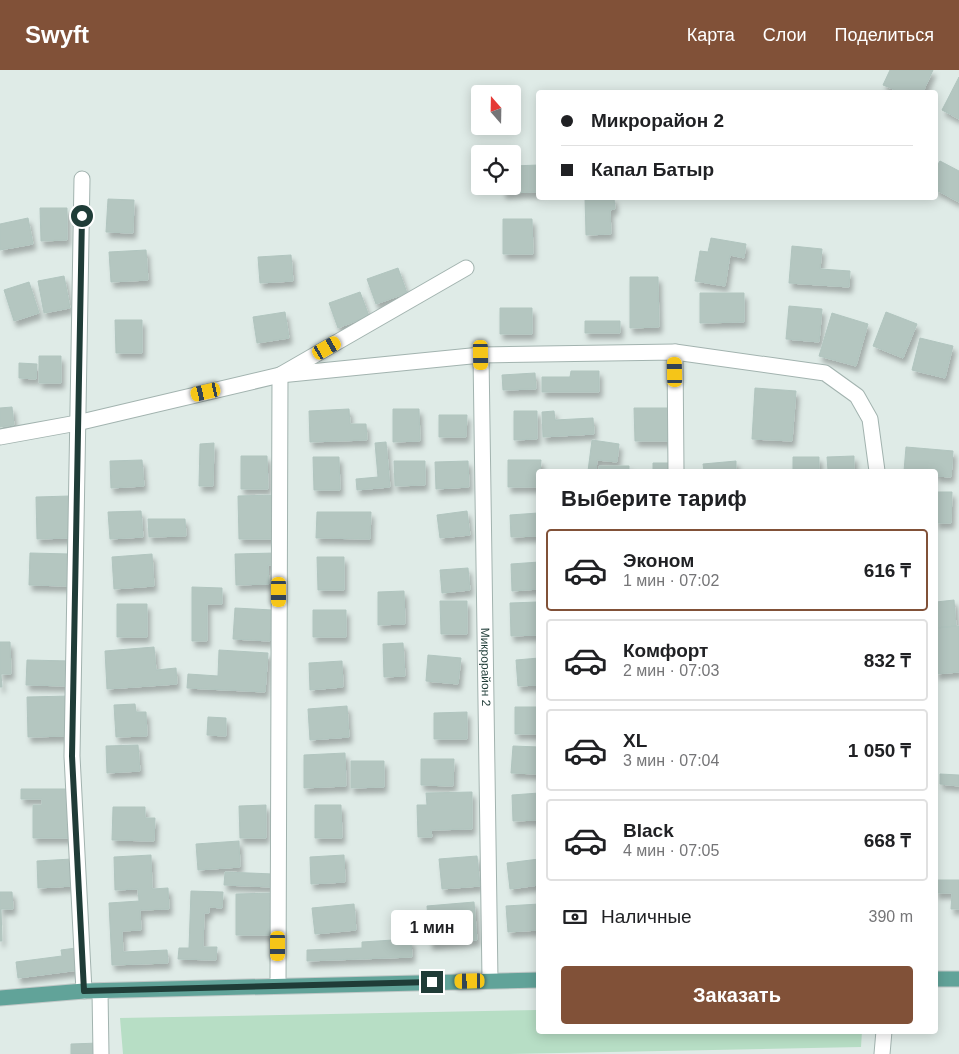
<!DOCTYPE html>
<html lang="ru">
<meta charset="utf-8">
<style>
body{margin:0;font-family:Arial,sans-serif;background:#f2f2f2;color:#202124;height:100vh;display:flex;flex-direction:column;font-size:19px;white-space:nowrap}
*{box-sizing:border-box;margin:0}
p{font-size:16px;color:#757577}
.icon{flex:none;width:28px;height:28px;fill:none;stroke:currentColor;stroke-width:2;stroke-linecap:round;stroke-linejoin:round}
.map{position:relative;flex:1;overflow:hidden}
.details{position:absolute;left:536px;top:399px;width:402px;height:565px;display:flex;flex-direction:column;background:#fff;border-radius:5px;box-shadow:0 2px 12px #0003}
.details>*{flex:none}
.banner{position:absolute;left:536px;top:20px;width:402px;height:110px;border-radius:5px;box-shadow:0 2px 12px #0003;display:grid;align-content:center;height:110px;padding:0 25px;background:#fff}
.needle{width:32px;rotate:340deg}
.tools{position:absolute;left:471px;top:15px;display:grid;gap:10px}
.tools a{display:grid;place-items:center;width:50px;height:50px;border-radius:5px;background:#fff;box-shadow:0 2px 12px #0003;font-size:25px}
.end{position:absolute;width:22px;height:22px;margin:-11px;border:6px solid #1f3c37;background:#fff;box-shadow:0 0 0 2px #fff}
.from{border-radius:50%}
.bubble{position:absolute;height:35px;border-radius:5px;background:#fff;box-shadow:0 2px 12px #0003;font-size:16px;font-weight:800;line-height:35px;text-align:center}
.car{position:absolute;width:15px;height:30px;margin:-15px -8px;border-radius:6px;box-shadow:0 0 4px 1px #0007;background:linear-gradient(#f5c518 24%,#345 0 40%,#f5c518 0 76%,#345 0 86%,#f5c518 0)}
.banner b{display:flex;align-items:center;gap:18px;height:48px;font-size:19px}
.banner b+b{border-top:1px solid #e0e0e0}
.banner i{width:12px;height:12px;background:#202124}
ul{padding:0;list-style:none}
li{display:flex;align-items:center;gap:15px;height:82px;margin:0 10px 8px;padding:0 15px;border:2px solid #e0e0e0;border-radius:5px}
li div{flex:1}
li b{display:block;font-size:19px}
li em{font-style:normal;font-weight:800}
li.on{border-color:#815138}
li>.icon{width:45px;height:45px;stroke-width:1.5}
h2{padding:0 25px;font-size:22px;line-height:60px}
.pay{display:flex;align-items:center;gap:12px;height:55px;padding:0 25px;font-size:19px}
.pay p{margin-inline-start:auto}
.cta{display:flex;gap:10px;margin-top:auto;padding:10px 25px}
.cta a{flex:1;height:58px;border-radius:5px;background:#815138;color:#fff;font-size:20px;font-weight:800;line-height:58px;text-align:center}
header{display:flex;align-items:center;gap:30px;box-sizing:border-box;height:70px;padding:0 25px;background:#815138;color:#fff}
header strong{font-size:24px}
nav{display:flex;gap:28px;margin-inline-start:auto;font-size:18px}
.map>svg:first-child{display:block}
.green{fill:#b7dec5}
.building{fill:#b4c6c0;stroke:#b1c5bf;filter:url(#shadow)}
.lines{fill:none;stroke-linecap:round;stroke-linejoin:round}
.minor-casing{stroke:#a2b3af;stroke-width:17}
.major-casing{stroke:#c0c8c7;stroke-width:17}
.minor{stroke:#fff;stroke-width:15}
.major{stroke:#61a399;stroke-width:15}
.route{stroke:#1f3c37;stroke-width:6}
.labels{text-anchor:middle;stroke-width:5;stroke-linejoin:round;paint-order:stroke}
.street-label{font-size:12px;fill:#1f3c37;stroke:#f0f8f4}
</style>
<header>
<strong>Swyft</strong>
<nav><a>Карта</a><a>Слои</a><a>Поделиться</a></nav>
</header>
<div class="map">
<svg width="959" height="984" viewBox="0 0 959 984">
<defs>
<filter id="shadow"><feDropShadow dx="3" dy="5.5" stdDeviation="2.5" flood-color="#0004"/></filter>
</defs>
<rect width="100%" height="100%" fill="#dfebe7"/>
<!-- green -->
<path class="green" d="M539,940v21h323l-1,16 -353,7h-385l-3,-36z"/>
<!-- building -->
<path class="building" d="M890,0h43l-10,22h-23l-17,-7z
M959,7v42l-17,-9z
M940,91l19,10v31l-23,-12v-23z
M539,95v27l-36,1v-7h9v-20z
M585,128h29l1,11 -5,1 1,24 -25,1z
M108,129l26,1 -1,33 -27,-1z
M40,138h27v32l-26,1z
M28,148l5,26 -33,6v-26z
M503,149h29l1,35h-30z
M711,168l35,6 -2,14 -14,-3 -5,31 -30,-5 5,-30 8,1z
M792,176l30,3 -2,20 30,2 -1,16 -60,-4z
M146,180l2,30 -37,2 -2,-30z
M291,185l2,26 -33,2 -2,-26z
M398,198l9,25 -31,11 -9,-25z
M64,206l6,32 -26,5 -6,-32z
M630,207h28l1,50 -29,1z
M29,212l10,31 -25,8 -10,-31z
M360,222l9,24 -31,12 -9,-25z
M700,223h44v29l-44,1z
M789,236l33,3 -3,33 -33,-3z
M500,238h32v26h-32z
M285,242l4,26 -32,5 -4,-26z
M886,242l31,12 -14,34 -30,-12z
M832,243l36,11 -12,42 -37,-10z
M115,250h27v33h-26z
M585,251h35v12h-35z
M920,268l33,8 -8,32 -33,-8z
M39,286h22v27h-22z
M19,293l18,1 -1,15 -17,-1z
M571,301h28v21h-57v-15h28z
M535,303l1,16 -33,1 -1,-15z
M755,318l41,3 -4,50 -40,-2z
M12,337l2,18 -14,2v-19z
M634,338h35v33h-34z
M349,339l1,15h16l1,16 -57,2 -1,-31z
M393,339h26l1,32 -27,1z
M514,341h23v28l-23,1z
M554,341l1,9 38,-2 1,16 -51,3 -1,-25z
M439,345h28l-1,22h-27z
M592,370l27,4 -2,18 -20,-2 -1,11h-8z
M386,372l4,45 -33,3 -1,-11 22,-2 -3,-34z
M214,373l-1,43h-14l1,-42z
M906,377l47,4 -2,26 -15,-1v-5h-32z
M241,386h26l1,33h-27z
M854,386v15h-26l-1,-14z
M313,387h26l1,33h-26z
M793,387h26v14h-26z
M142,390l2,26 -33,2 -1,-27z
M508,390h33l-2,27h-31z
M394,391h31v24l-30,1z
M468,391l1,26 -33,2 -1,-27z
M736,391v10h-32l-1,-7z
M653,393h22v8h-22z
M599,396h30v5h-30z
M936,422h16l-1,31h-15z
M273,425l1,44h-35l-1,-43z
M70,426v42l-33,1 -1,-42z
M141,441l2,26 -33,2 -2,-27z
M467,441l3,24 -30,3 -3,-23z
M317,442h54l-1,27 -54,-1z
M538,443l1,23 -28,1 -1,-22z
M148,449h37l1,17 -37,1z
M30,483l40,1 -1,32 -40,-1z
M275,483v12h-7l1,19 -33,1 -1,-31z
M152,484l2,32 -40,3 -2,-32z
M317,487h27v33h-26z
M539,492v27l-27,2 -1,-27z
M468,498l2,22 -28,3 -2,-23z
M192,517l30,1v16h-15v37h-15z
M404,521l1,33 -27,1v-33z
M954,530l2,26 -20,2v-26z
M440,531h27v33h-26z
M537,532l1,33 -27,1 -1,-33z
M117,534h30v33h-30z
M235,538l37,2 -2,31 -37,-2z
M313,540h33v27h-33z
M956,556h3v46l-23,2v-46z
M0,572h10l1,32h-10l1,13h-2z
M403,573l2,33 -21,1 -1,-33z
M154,577l2,23 20,-2 1,16 -70,5 -2,-38z
M219,580l49,3 -3,39 -78,-4 1,-14 30,2z
M428,585l33,3 -3,26 -32,-3z
M539,588v27l-21,1 -2,-26z
M27,590l44,1 -1,25 -44,-1z
M342,591l1,26 -33,3 -1,-27z
M69,626l1,40 -42,1 -1,-40z
M135,634l1,8h10l1,24 -31,1 -2,-32z
M347,636l2,31 -39,3 -2,-31z
M515,637h24v27h-24z
M467,642v27h-33v-26z
M208,647l18,1v18l-19,-1z
M138,675l2,26 -33,2 -1,-27z
M513,676l26,1v27l-28,-1z
M345,683l1,33 -42,2v-33z
M421,689h33l-1,27 -32,-1z
M351,691h33v26l-33,1z
M940,704l19,1v11l-19,-2z
M21,719h50l-1,49h-37v-33h9v-6h-21z
M472,722v37l-41,1 1,7h-14l-1,-32h10l-1,-12z
M539,723v27l-26,1 -1,-26z
M266,735v33h-26l-1,-32z
M315,735h26l1,33h-27z
M113,737h32v11h10l-1,23 -42,-1z
M239,771l1,26 -42,3 -2,-26z
M151,785l1,34 16,-1 1,21 -29,1 1,20 -19,1 1,21 44,-2 1,13 -56,2 -3,-62 30,-2 -1,-12 -23,1 -1,-33z
M344,785l1,27 -34,2 -1,-27z
M477,786l3,30 -38,3 -3,-30z
M72,789l1,27 -35,2 -1,-27z
M539,789v26l-29,4 -3,-26z
M225,802l48,2 -1,13 -48,-2z
M936,810h23v29h-8l1,-16h-16z
M191,821l32,1 -1,16 -13,-1v6h-5l-1,34h14l-1,13 -38,-1 1,-11h10z
M0,822h12l1,17h-12l1,32h-2z
M274,823l1,42h-39v-41z
M474,832l3,38 -47,4 -3,-38z
M354,834l2,26 -41,4 -3,-26z
M539,834v26l-31,2 -2,-26z
M392,861h11l1,9h7l1,17 -105,4v-11l55,-2v-6l31,-2z
M76,878l3,22 -61,8 -2,-16 46,-6 -1,-6z
M99,973v11h-28v-10z"/>
<g class="lines">
<!-- minor casing -->
<g class="minor-casing">
<g id="minor">
<path d="M82,109l-10,577 12,235"/>
<path d="M675,282l1,119"/>
<path id="s1" d="M481,285l9,625"/>
<path d="M0,367l77,-14 203,-48 201,-20 194,-3 150,21 32,23 13,23 7,52"/>
<path d="M278,915l2,-610 186,-107"/>
<path d="M100,921l1,63"/>
<path d="M882,984l2,-23"/>
</g>
</g>
<!-- major casing -->
<g class="major-casing">
<path id="major" d="M936,909h23
M0,928l84,-7 455,-11"/>
</g>
<!-- minor -->
<use href="#minor" class="minor"/>
<!-- major -->
<use href="#major" class="major"/>
</g>
<g class="lines">
<!-- route -->
<path class="route" d="M82,146l-10,540 12,235 348,-9"/>
</g>
<g class="labels">
<!-- street labels -->
<g class="street-label">
<text dy="4" stroke="none"><textPath href="#s1" startOffset="312">Микрорайон 2</textPath></text>
</g>
</g>
</svg>
<div class="tools">
<a><svg class="needle" viewBox="-14 -14 28 28"><path d="M0-13l5 13h-10z" fill="#e53935"/><path d="M0 13l5-13h-10z" fill="#757577"/></svg></a>
<a><svg class="icon" aria-label="locate" viewBox="0 0 24 24"><circle cx="12" cy="12" r="6"/><path d="M12 2v4M12 18v4M2 12h4M18 12h4"/></svg></a>
</div>
<i class="end from" style="left:82px;top:146px"></i>
<i class="end" style="left:432px;top:912px"></i>
<div class="bubble" style="left:391px;top:840px;width:82px">1 мин</div>
<i class="car" style="left:327px;top:278px;rotate:60deg"></i>
<i class="car" style="left:481px;top:285px;rotate:179deg"></i>
<i class="car" style="left:675px;top:302px;rotate:359deg"></i>
<i class="car" style="left:206px;top:322px;rotate:257deg"></i>
<i class="car" style="left:279px;top:522px;rotate:180deg"></i>
<i class="car" style="left:278px;top:876px;rotate:180deg"></i>
<i class="car" style="left:470px;top:911px;rotate:269deg"></i>
<div class="banner">
<b><i class="from"></i>Микрорайон 2</b>
<b><i></i>Капал Батыр</b>
</div>
<section class="details">
<h2>Выберите тариф</h2>
<ul>
<li class="on"><svg class="icon" aria-label="car" viewBox="0 0 24 24"><path d="M5 17H2v-5l4-1 3-4h7l3 4 3 1v5h-3M9 17h6M6 11h13"/><circle cx="7" cy="17" r="2"/><circle cx="17" cy="17" r="2"/></svg><div><b>Эконом</b><p>1 мин · 07:02</p></div><em>616 ₸</em></li>
<li><svg class="icon" aria-label="car" viewBox="0 0 24 24"><path d="M5 17H2v-5l4-1 3-4h7l3 4 3 1v5h-3M9 17h6M6 11h13"/><circle cx="7" cy="17" r="2"/><circle cx="17" cy="17" r="2"/></svg><div><b>Комфорт</b><p>2 мин · 07:03</p></div><em>832 ₸</em></li>
<li><svg class="icon" aria-label="car" viewBox="0 0 24 24"><path d="M5 17H2v-5l4-1 3-4h7l3 4 3 1v5h-3M9 17h6M6 11h13"/><circle cx="7" cy="17" r="2"/><circle cx="17" cy="17" r="2"/></svg><div><b>XL</b><p>3 мин · 07:04</p></div><em>1 050 ₸</em></li>
<li><svg class="icon" aria-label="car" viewBox="0 0 24 24"><path d="M5 17H2v-5l4-1 3-4h7l3 4 3 1v5h-3M9 17h6M6 11h13"/><circle cx="7" cy="17" r="2"/><circle cx="17" cy="17" r="2"/></svg><div><b>Black</b><p>4 мин · 07:05</p></div><em>668 ₸</em></li>
</ul>
<div class="pay"><svg class="icon" aria-label="cash" viewBox="0 0 24 24"><path d="M3 7h18v10H3z"/><circle cx="12" cy="12" r="2"/></svg>Наличные<p>390 m</p></div>
<div class="cta"><a>Заказать</a></div>
</section>
</div>
